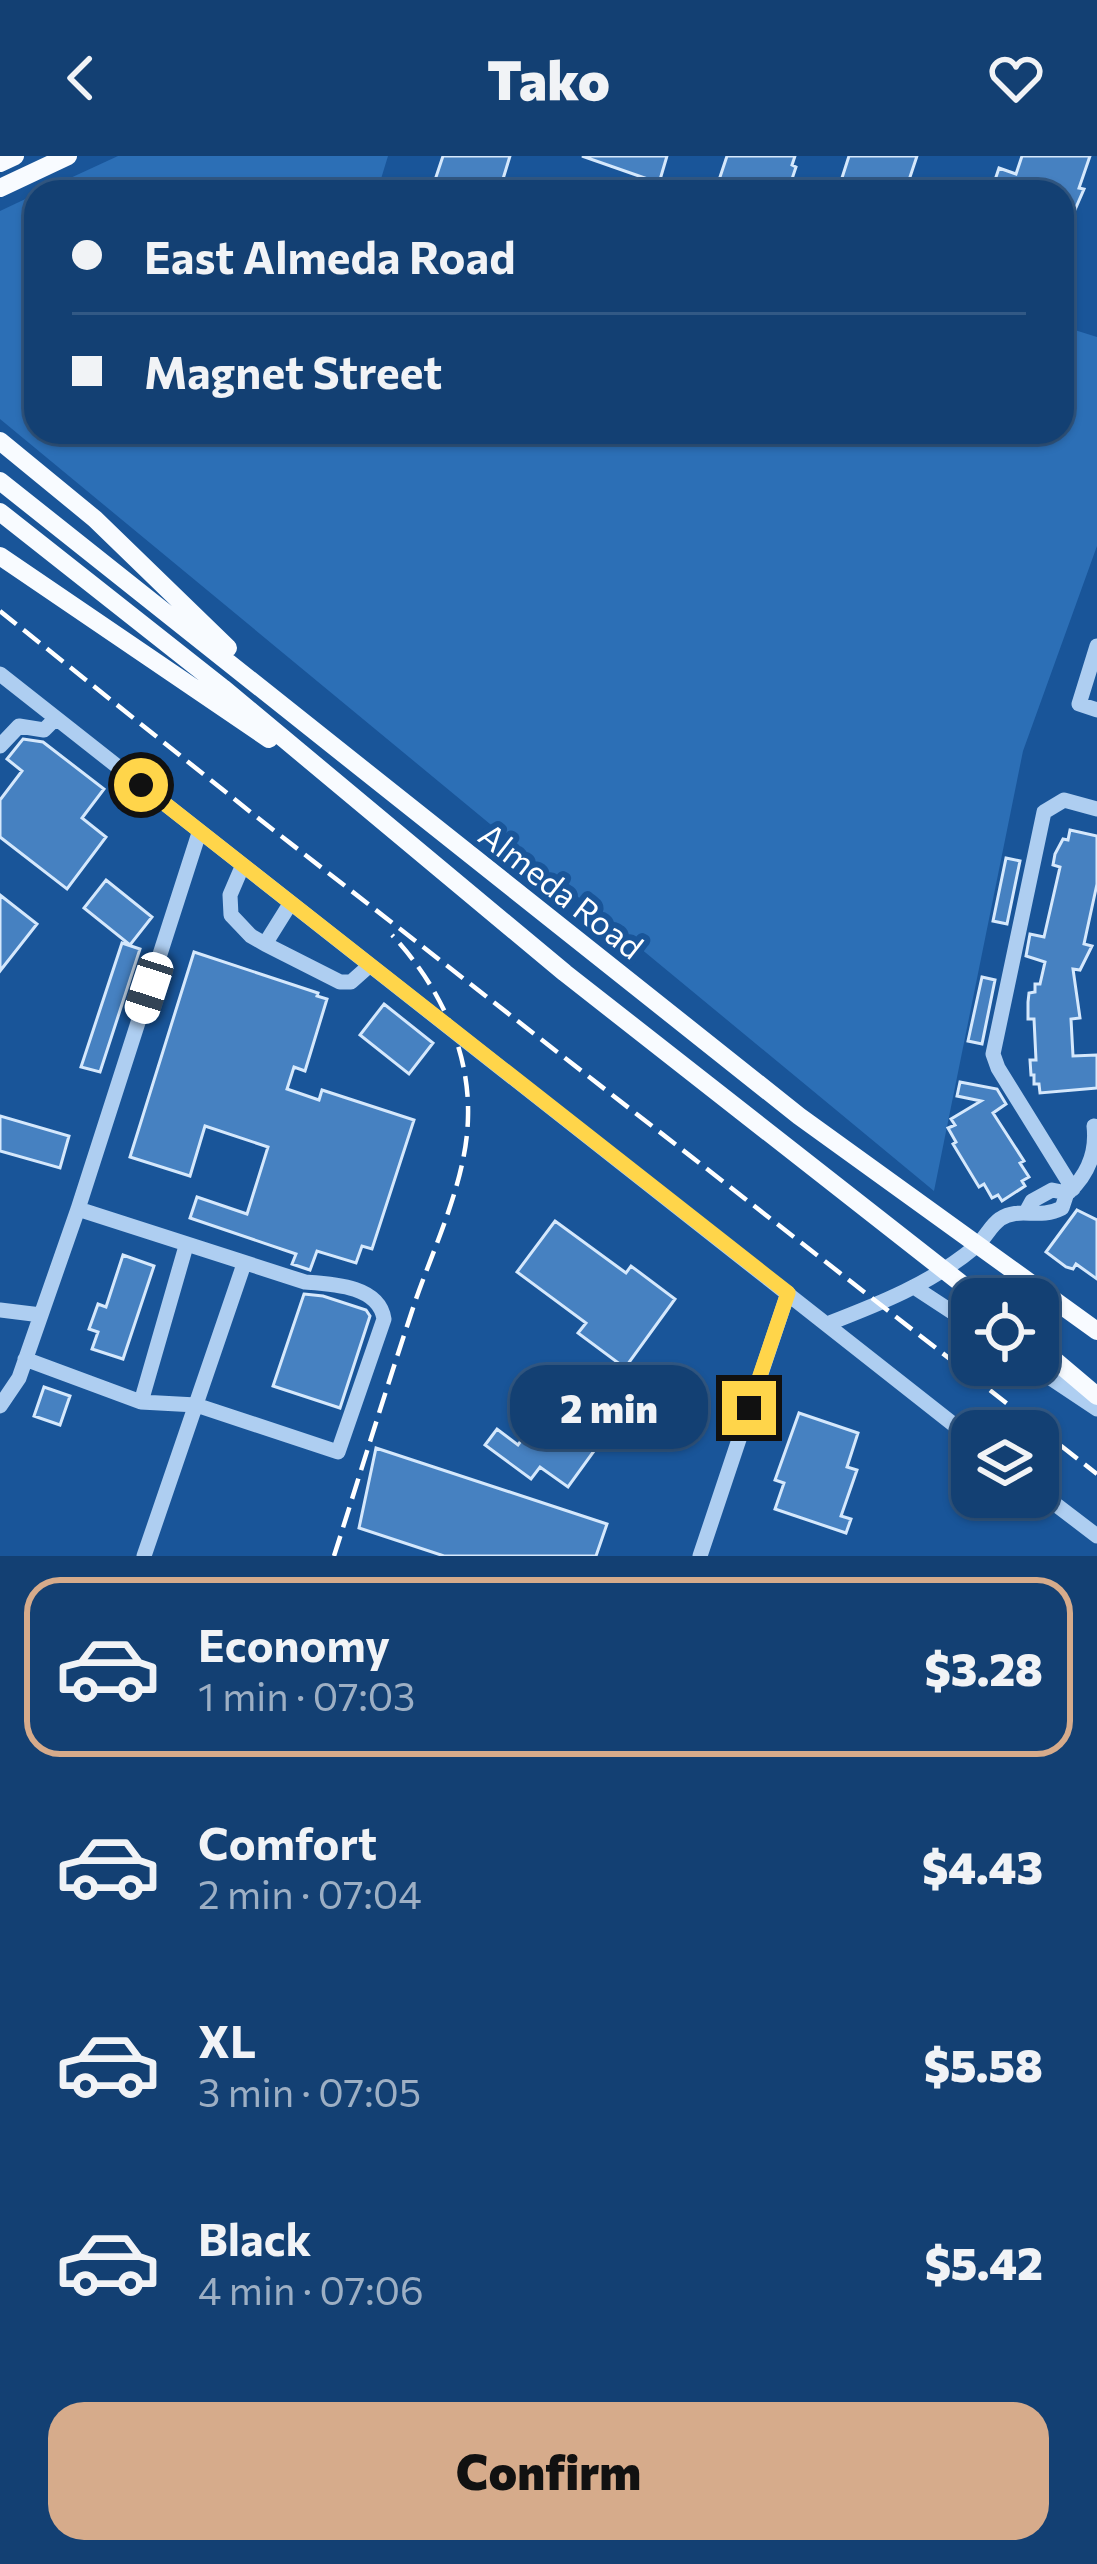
<!DOCTYPE html>
<meta charset="utf-8">
<style>
body{margin:0;font-family:Commissioner,sans-serif;background:#1c4778;color:#f1f3f6;height:100vh;display:flex;flex-direction:column;font-size:45px;white-space:nowrap}
*{box-sizing:border-box;margin:0}
p{font-size:39px;color:#9dafc4}
.icon{flex:none;width:66px;height:66px;fill:none;stroke:currentColor;stroke-width:2;stroke-linecap:round;stroke-linejoin:round}
.map{position:relative;height:1400px;overflow:hidden}
.side{display:flex;flex-direction:column;background:#134073;flex:1}
.side>*{flex:none}
.top-card{position:absolute;left:24px;top:24px;width:1050px;height:264px;border-radius:36px;box-shadow:0 3px 9px #0004,0 0 0 3px #325985;display:grid;align-content:center;height:264px;padding:0 48px;background:#134073}
.fabs{position:absolute;left:951px;top:1122px;display:grid;gap:24px}
.fabs a{display:grid;place-items:center;width:108px;height:108px;border-radius:24px;background:#134073;box-shadow:0 3px 9px #0004,0 0 0 3px #325985;font-size:60px}
.end{position:absolute;width:54px;height:54px;margin:-27px;border:15px solid #ffd54a;background:#111;box-shadow:0 0 0 6px #111}
.from{border-radius:50%}
.bubble{position:absolute;height:84px;border-radius:36px;background:#134073;box-shadow:0 3px 9px #0004,0 0 0 3px #325985;font-size:39px;font-weight:800;line-height:84px;text-align:center}
.car{position:absolute;width:36px;height:72px;margin:-36px -18px;border-radius:15px;box-shadow:0 0 9px 3px #0007;background:linear-gradient(#fff 24%,#345 0 40%,#fff 0 76%,#345 0 86%,#fff 0)}
.top-card b{display:flex;align-items:center;gap:42px;height:114px;font-size:45px}
.top-card b+b{border-top:3px solid #325985}
.top-card i{width:30px;height:30px;background:#f1f3f6}
ul{padding:21px 0 0;list-style:none}
li{display:flex;align-items:center;gap:36px;height:180px;margin:0 24px 18px;padding:0 24px;border:6px solid transparent;border-radius:36px}
li div{flex:1}
li b{display:block;font-size:45px}
li em{font-style:normal;font-weight:800}
li.on{border-color:#d6ab8b}
li>.icon{width:108px;height:108px;stroke-width:1.5}
.action{display:flex;gap:24px;margin-top:auto;padding:24px 48px}
.action a{flex:1;height:138px;border-radius:36px;background:#d6ab8b;color:#111;font-size:48px;font-weight:800;line-height:138px;text-align:center}
header{display:flex;justify-content:space-between;align-items:center;height:156px;padding:0 48px;background:#134073;font-size:54px;font-weight:800}
.map>svg:first-child{display:block}
.green{fill:#2c6fb6}
.building{fill:#4681c1;stroke:#d5e8fc;stroke-width:3}
.lines{fill:none;stroke-linecap:round;stroke-linejoin:round}
.minor{stroke:#aecef1;stroke-width:15}
.major{stroke:#f8fbff;stroke-width:18}
.rail{stroke:#fff;stroke-width:4.5;stroke-dasharray:21 9;stroke-linecap:butt}
.route{stroke:#ffd54a;stroke-width:15}
.labels{text-anchor:middle;stroke-width:12;stroke-linejoin:round;paint-order:stroke}
.street-label{font-size:33px;fill:#fff;stroke:#195599}
</style>
<header><svg class="icon" aria-label="back" viewBox="0 0 24 24"><path d="M15 5l-7 7 7 7"/></svg>Tako<svg class="icon" aria-label="heart" viewBox="0 0 24 24"><path d="M12 20l-8-8c-3-5 5-10 8-4 3-6 11-1 8 4z"/></svg></header>
<div class="map">
<svg width="1097" height="1400" viewBox="0 0 1097 1400">
<rect width="100%" height="100%" fill="#195599"/>
<!-- green -->
<path class="green" d="M118,0h270l-11,36h-337z
M36,38v238h1026v-106l35,11v209l-74,205 -89,440 -934,-772v-208z"/>
<!-- building -->
<path class="building" d="M443,0h67l-11,36h-68z
M582,0h85l-8,27z
M727,0h68l-3,9 4,2 -6,18 -4,-1 -3,8h-68z
M849,0h68l-12,36h-73l4,-12 5,1z
M1022,0h68l-11,32 5,1 -20,46 -2,-43h-71l8,-24 17,6z
M23,583l20,3 61,47 -22,29 24,19 -39,52 -67,-52v-37l22,-29 -15,-12z
M1070,674l27,6v48l-13,60 8,2 -12,24 -7,-1 7,49 -9,1 2,37 24,-1v33l-57,5 -1,-9h-5v-9h-3l-1,-15h6l-2,-41h-6v-17l1,-9 6,-1v-8h5l5,-22 -19,-6 4,-22 14,3 16,-70 -7,-2 2,-11 8,-15 5,1z
M1006,702l14,3 -13,63 -14,-3z
M106,724l46,37 -22,28 -46,-37z
M0,739l37,29 -37,47z
M122,787l18,6 -40,123 -19,-5z
M194,796l124,41 -1,3 10,3 -22,72 -11,-4 -7,22 32,11 3,-10 92,30 -42,129 -10,-3 -6,17 -39,-12 -7,19 -18,-6 4,-10 -106,-36 7,-21 50,17 21,-67 -63,-21 -15,50 -60,-19z
M982,821l13,3 -13,64 -14,-3z
M384,848l49,39 -24,31 -49,-39z
M960,926l37,7 9,15 -13,9 31,48 -4,2 9,14 -7,4 3,5 -23,15 -4,-6 -6,3 -8,-14 -5,3 -26,-43 3,-2 -8,-14 7,-3 -4,-6 30,-18 -24,-5z
M0,960l69,20 -9,32 -60,-17z
M1077,1054l20,10v59l-21,-15 -3,5 -7,-2 -20,-15z
M555,1065l71,52 5,-7 44,33 -50,69 -47,-35 8,-10 -69,-51z
M123,1099l31,11 -31,93 -31,-10 6,-17 -9,-3 9,-25 8,3z
M304,1138l19,2 43,14 4,6 -30,92 -67,-22z
M573,1214l27,21 -10,13 25,18 -47,65 -28,-20 -9,12 -46,-34 12,-16 21,16z
M44,1231l26,9 -10,29 -26,-9z
M799,1257l59,20 -11,34 10,3 -16,46 10,3 -5,14 -71,-24 9,-26 -9,-3z
M376,1292l231,76 -11,32h-152l-85,-28z"/>
<g class="lines">
<!-- minor -->
<path class="minor" d="M1097,490l-18,58 18,6
M0,518l972,765
M0,590l19,-20 25,4 12,-12
M242,711l-12,28 1,20 20,21 14,8
M290,748l-25,40 75,38h11l18,-16
M1073,1033l-75,-121 -5,-14 51,-242 20,-12 33,9
M1069,1036c19,-18 28,-40 25,-66
M78,1053l227,73c29,2 74,4 79,37l-46,133 -142,-47 -55,-3
M914,1131l58,38
M0,1154l41,5
M827,1168c52,-20 105,-41 148,-77 10,-8 15,-21 25,-28 20,-13 38,1 62,-11l5,-15 -15,-3 -20,11 -6,11
M25,1203l116,43 45,-156
M1031,1209l66,44
M0,1250l19,-28 59,-169 121,-376
M1038,1335l59,45
M144,1400l100,-292
M700,1400l88,-263"/>
<!-- major -->
<path class="major" d="M0,7l15,-7
M0,32l68,-32
M0,285l95,78 133,129
M0,325l799,635 298,215
M0,356l223,176 342,285 416,326
M0,400l269,183
M1038,1190l59,50"/>
<!-- rail -->
<path class="rail" d="M0,455l253,203 844,660
M334,1400c27,-85 53,-170 81,-254 20,-58 52,-123 53,-185 2,-68 -30,-133 -76,-182"/>
</g>
<g class="lines">
<!-- route -->
<path class="route" d="M141,629l647,508 -39,115"/>
</g>
<g class="labels">
<!-- street labels -->
<g class="street-label">
<text transform="translate(561 735) rotate(38)" y="12">Almeda Road</text>
</g>
</g>
</svg>
<div class="fabs">
<a><svg class="icon" aria-label="locate" viewBox="0 0 24 24"><circle cx="12" cy="12" r="6"/><path d="M12 2v4M12 18v4M2 12h4M18 12h4"/></svg></a>
<a><svg class="icon" aria-label="layers" viewBox="0 0 24 24"><path d="M12 4l9 5-9 5-9-5zM3 14l9 5 9-5"/></svg></a>
</div>
<i class="end from" style="left:141px;top:629px"></i>
<i class="end" style="left:749px;top:1252px"></i>
<div class="bubble" style="left:510px;top:1209px;width:198px">2 min</div>
<i class="car" style="left:149px;top:832px;rotate:198deg"></i>
<div class="top-card">
<b><i class="from"></i>East Almeda Road</b>
<b><i></i>Magnet Street</b>
</div>
</div>
<section class="side">
<ul>
<li class="on"><svg class="icon" aria-label="car" viewBox="0 0 24 24"><path d="M5 17H2v-5l4-1 3-4h7l3 4 3 1v5h-3M9 17h6M6 11h13"/><circle cx="7" cy="17" r="2"/><circle cx="17" cy="17" r="2"/></svg><div><b>Economy</b><p>1 min · 07:03</p></div><em>$3.28</em></li>
<li><svg class="icon" aria-label="car" viewBox="0 0 24 24"><path d="M5 17H2v-5l4-1 3-4h7l3 4 3 1v5h-3M9 17h6M6 11h13"/><circle cx="7" cy="17" r="2"/><circle cx="17" cy="17" r="2"/></svg><div><b>Comfort</b><p>2 min · 07:04</p></div><em>$4.43</em></li>
<li><svg class="icon" aria-label="car" viewBox="0 0 24 24"><path d="M5 17H2v-5l4-1 3-4h7l3 4 3 1v5h-3M9 17h6M6 11h13"/><circle cx="7" cy="17" r="2"/><circle cx="17" cy="17" r="2"/></svg><div><b>XL</b><p>3 min · 07:05</p></div><em>$5.58</em></li>
<li><svg class="icon" aria-label="car" viewBox="0 0 24 24"><path d="M5 17H2v-5l4-1 3-4h7l3 4 3 1v5h-3M9 17h6M6 11h13"/><circle cx="7" cy="17" r="2"/><circle cx="17" cy="17" r="2"/></svg><div><b>Black</b><p>4 min · 07:06</p></div><em>$5.42</em></li>
</ul>
<div class="action"><a>Confirm</a></div>
</section>
